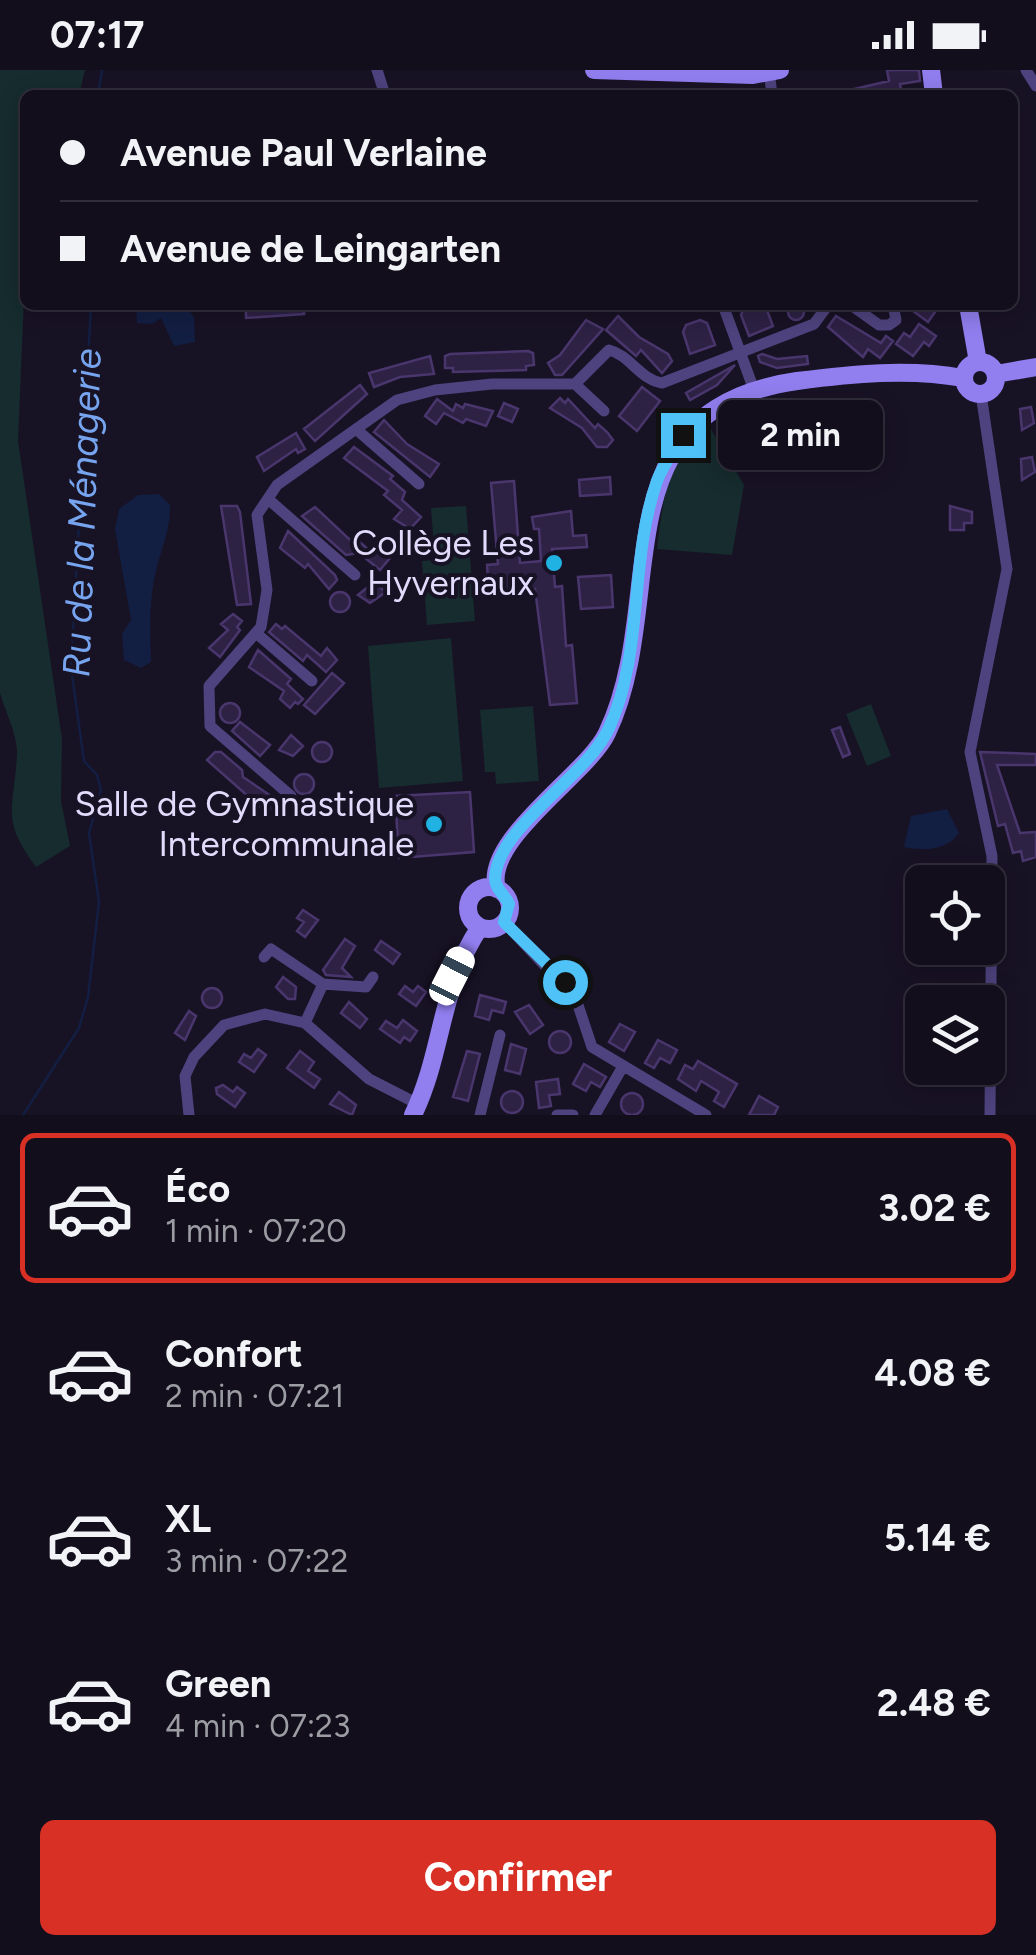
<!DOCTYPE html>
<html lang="fr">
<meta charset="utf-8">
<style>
body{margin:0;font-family:Figtree,sans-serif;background:#1b1725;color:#f1f3f6;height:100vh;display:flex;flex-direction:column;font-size:38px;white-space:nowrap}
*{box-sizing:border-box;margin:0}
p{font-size:32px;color:#9c9ca3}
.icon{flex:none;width:55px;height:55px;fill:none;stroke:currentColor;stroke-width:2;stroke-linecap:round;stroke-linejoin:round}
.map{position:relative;height:1045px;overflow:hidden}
.drawer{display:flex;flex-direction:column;background:#120e1c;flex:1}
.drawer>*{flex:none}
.banner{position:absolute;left:20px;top:20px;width:998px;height:220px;border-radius:15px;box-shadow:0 5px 25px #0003,0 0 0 2px #312e3b;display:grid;align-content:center;height:220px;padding:0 40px;background:#120e1c}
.buttons{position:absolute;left:905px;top:795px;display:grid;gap:20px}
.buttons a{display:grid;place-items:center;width:100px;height:100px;border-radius:15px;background:#120e1c;box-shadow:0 5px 25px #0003,0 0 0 2px #312e3b;font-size:50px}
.end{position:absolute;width:45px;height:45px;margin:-22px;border:12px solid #4fc3f7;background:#111;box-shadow:0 0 0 5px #111}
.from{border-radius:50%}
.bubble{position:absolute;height:70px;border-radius:15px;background:#120e1c;box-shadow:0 5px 25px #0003,0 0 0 2px #312e3b;font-size:32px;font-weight:700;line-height:70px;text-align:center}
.car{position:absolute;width:30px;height:60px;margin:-30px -15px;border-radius:12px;box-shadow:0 0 8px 2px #0007;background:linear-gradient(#fff 24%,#345 0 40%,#fff 0 76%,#345 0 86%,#fff 0)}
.banner b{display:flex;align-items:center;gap:35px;height:95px;font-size:38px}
.banner b+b{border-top:2px solid #312e3b}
.banner i{width:25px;height:25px;background:#f1f3f6}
ul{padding:18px 0 0;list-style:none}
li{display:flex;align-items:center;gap:30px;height:150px;margin:0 20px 15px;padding:0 20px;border:5px solid transparent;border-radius:15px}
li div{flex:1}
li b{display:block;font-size:38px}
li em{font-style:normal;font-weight:700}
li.active{border-color:#d93025}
li>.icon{width:90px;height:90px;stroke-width:1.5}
.action{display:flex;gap:20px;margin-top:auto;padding:20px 40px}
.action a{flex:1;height:115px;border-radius:15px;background:#d93025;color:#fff;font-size:40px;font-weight:700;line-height:115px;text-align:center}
.status{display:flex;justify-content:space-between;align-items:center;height:70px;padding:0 50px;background:#120e1c;direction:ltr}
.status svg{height:28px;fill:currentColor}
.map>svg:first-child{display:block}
.green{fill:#162c2e}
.water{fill:#131e43}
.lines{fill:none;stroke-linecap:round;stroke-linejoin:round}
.stream{stroke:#131e43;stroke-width:2.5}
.building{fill:#2d2144;stroke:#49366d;stroke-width:2.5}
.street{stroke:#4e437e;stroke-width:11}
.secondary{stroke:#917eef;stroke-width:18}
.route{stroke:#4fc3f7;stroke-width:12}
.poi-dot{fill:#1fb2e3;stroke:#181225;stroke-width:4}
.labels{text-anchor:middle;stroke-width:8;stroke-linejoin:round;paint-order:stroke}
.poi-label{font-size:35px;fill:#e3dbfb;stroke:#181225;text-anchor:end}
.water-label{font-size:38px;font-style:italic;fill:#76a4ee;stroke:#181225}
</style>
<div class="status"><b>07:17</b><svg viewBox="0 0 49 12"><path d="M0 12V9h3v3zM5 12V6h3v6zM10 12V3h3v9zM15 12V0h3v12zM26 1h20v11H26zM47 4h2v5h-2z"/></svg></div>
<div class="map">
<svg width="1036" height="1045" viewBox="0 0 1036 1045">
<rect width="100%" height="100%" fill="#181225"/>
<!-- green -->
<path class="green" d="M0,0h85l-6,25h-54v179l-7,167 44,298 -1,62 9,45 -34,21c-36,-49 -22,-57 -19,-112 1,-19 -12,-44 -17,-62z
M708,354l36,61 -12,70 -75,-6c5,-44 11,-97 51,-125z
M466,436l9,115 -48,4 -5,-64 13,-1 -4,-52z
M451,568l12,143 -84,7 -11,-142z
M871,634l20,52 -24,10 -21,-52z
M533,636l6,75 -43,3 -1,-12h-10l-5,-62z"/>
<!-- water -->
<path class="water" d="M136,235h49l9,12 1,25 -21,4 -13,-28 -9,6 -15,-1z
M159,424l11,11c1,25 -10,46 -15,70 -6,28 -5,58 -4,87l-10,6 -17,-8 -2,-26 9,-14 -16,-91 4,-20 19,-14z
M947,739l12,24c-13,18 -35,18 -55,14l7,-31z"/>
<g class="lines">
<!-- stream -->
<path class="stream" d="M98,25l4,-25
M23,1045l56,-87 9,-31 11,-95 -10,-69 12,-43 -4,-15 -13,-14 -13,-93 20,-363"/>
</g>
<!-- building -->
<path class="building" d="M887,0h32l1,11 -20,3 2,11 -11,-4 -63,4 61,-14z
M788 242a8 8 0 1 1 16 0a8 8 0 1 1-16 0Z
M256,235h48v9l-58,4v-12z
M765,235l8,21 -24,10 -8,-21 3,-8z
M905,235h35l-12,17z
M618,246l21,21 29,17 4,7 -10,12 -21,-23 -5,6 -30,-26z
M836,246l45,27 5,-7 7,5 -13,17 -12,-9 -5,8 -35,-30z
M586,250l17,9 -41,46h-7l-7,-12 12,-8z
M700,250l7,3 8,22 -25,9 -7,-22 3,-7z
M919,254l17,12 -7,10 -5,-4 -11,14 -17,-12 8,-11 6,4z
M528,281l5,2 1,12 -8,1v4l-73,2v-4h-8v-12l5,-2z
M762,284l15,5 30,-3 1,8 -31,4 -17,-6 -2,-6z
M430,286l4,18 -34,3 -26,10 -5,-14z
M735,295l-18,20 -27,15 -4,-7z
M360,315l7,9 -52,47 -11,-12z
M642,317l18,14 -23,30 -18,-15z
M560,328l5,5 3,-4 27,29 3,-4 9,8 6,8 -6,7h-10l-15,-19 -32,-20z
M437,329l16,12 3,-7 7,4 2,-4 28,7 -7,15 -20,-7 -3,4 -19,-10 -8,11 -11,-8z
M504,333l14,6 -6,13 -14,-6z
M1031,337l3,16 -12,7 -2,-21z
M384,350l23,24 32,20 -9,13 -56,-45z
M296,363l9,16 -7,4 -2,-4 -32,22 -7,-14z
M354,377l39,29 -3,3 15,13 -3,8 19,17 -11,12 -16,-10 8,-9 -18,-15 4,-4 -44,-33z
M1032,387l3,15 -13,8 -1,-21z
M610,407l1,17 -31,2 -1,-16z
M514,411l6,82 21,-2 -2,-32h-5l-2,-12 39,-6 2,25 13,-1 1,12 -35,2 3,38 7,-1 4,60 6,-1 5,58 -27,2 -15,-116 -46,3 -2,-27 11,-1 -7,-81z
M221,436h16l3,6 11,92 -14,1z
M950,436l22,6v11h-8v7h-14z
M315,437l35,33 3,-4 18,16 7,-8 12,14 -10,12 -21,-17 -13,2 -44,-39z
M288,461l47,44 2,5 -8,9 -21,-25 -3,4 -25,-20z
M611,505l2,32 -32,2 -3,-32z
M374,512l12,10 -16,11 -12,-8z
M330 532a10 10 0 1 1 20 0a10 10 0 1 1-20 0Z
M233,544l9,7 -5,6 3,3 -20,27 -11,-9 19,-18 -7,-6z
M276,554l6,5 3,-3 36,30 6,-8 10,12 -11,12 -19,-17 -4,6 -34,-29z
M258,580l33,29 -4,5 16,15 -5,5 -3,-2 -5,6 -10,-9 4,-8 -35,-24z
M332,603l12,10 -29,31 -11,-9z
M220 643a10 10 0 1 1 20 0a10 10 0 1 1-20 0Z
M240,652l30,23 -10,11 -28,-25z
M840,657l10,27 -7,3 -11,-27z
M291,665l12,11 -10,10 -14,-6z
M312 682a10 10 0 1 1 20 0a10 10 0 1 1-20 0Z
M215,682h6l21,18 1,7 31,21 1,6 -8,9 -60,-53z
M980,682l56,2v11h-39l23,68 16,-1v25l-13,4 -2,-10 -8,2 -8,-29 -7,2z
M294 714a10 10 0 1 1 20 0a10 10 0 1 1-20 0Z
M470,722l4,60 -75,6 -4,-62z
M303,840l15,10 -13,17 -8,-6 7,-9 -7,-4z
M345,869l10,7 -13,22 9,9 -25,-2 -3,-5z
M381,871l19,13 -7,10 -18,-14z
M283,907l13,10 -1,12h-7l-12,-12z
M405,916l8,6 5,-6 8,6 -10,14 -17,-12z
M202 928a10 10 0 1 1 20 0a10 10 0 1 1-20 0Z
M480,925l26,7 -3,11 -11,-3 -3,10 -14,-4z
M349,932l18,17 -7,9 -19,-15z
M529,935l14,20 -13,9 -15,-22z
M189,941l7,5 -11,24 -10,-7z
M403,950l14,11 -7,10 -6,-4 -4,6 -20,-14 6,-8 11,7z
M620,954l15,8 -11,19 -15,-9z
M549 972a11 11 0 1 1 22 0a11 11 0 1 1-22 0Z
M658,970l19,10 -7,13 -10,-5 -6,10 -9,-5z
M511,974l15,5 -6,25 -15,-4z
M258,979l8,6 -12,17 -15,-10 5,-8 7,4z
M300,981l14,11 -6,9 12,8 -6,9 -27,-20z
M467,981l13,3 -12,47 -15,-4z
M698,991l39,23 -13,23 -10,-6 5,-9 -18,-11 -5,10 -18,-12 7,-14 8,4z
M584,994l22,13 -6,10 -9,-5 -5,9 -13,-7z
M558,1009l2,15 -11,1 2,11 -12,2 -3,-26z
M223,1015l10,7 4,-5 8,6 -10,14 -18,-13 -1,-6z
M501 1032a11 11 0 1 1 22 0a11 11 0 1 1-22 0Z
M339,1022l17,13 -4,10 -22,-11z
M621 1034a11 11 0 1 1 22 0a11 11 0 1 1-22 0Z
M759,1026l19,11 -4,8h-25z"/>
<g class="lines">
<!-- street -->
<path class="street" d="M377,0l8,25
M769,0l3,25
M1026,0l10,16
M723,235l31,85
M851,235l28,20h10l7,-5 -3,-15
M575,314l29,27
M981,324l26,175 -37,183 22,104 -2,259
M356,359l63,55
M268,429l87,76
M256,563l56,48
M291,726l-81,-70 -1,-40 52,-59 6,-37 -10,-75 20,-30 120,-85 38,-10 57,-6h83l34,-34c21,5 30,29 53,33l152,-59 14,-19
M504,852l72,77 16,48 114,68
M264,887l7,-8 52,35 -18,39
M323,914l43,3 7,-10
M189,1045l-4,-39 9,-19 30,-32 41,-11 40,9 64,56 49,25
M480,1045l20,-80
M557,1045h16
M595,1045l27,-47"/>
<!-- secondary -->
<path class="secondary" d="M594,0l159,5 27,-5
M931,0l3,25
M968,235l10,57
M964 308a16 16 0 1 1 32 0a16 16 0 1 1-32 0Z
M996,304l40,-7
M468 838a21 21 0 1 1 42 0a21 21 0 1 1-42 0Z
M497,819c-15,-49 91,-115 110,-156 64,-133 -13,-323 190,-352 54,-7 112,-13 166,-3
M413,1045c31,-64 26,-127 67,-188"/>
</g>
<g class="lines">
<!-- route -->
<path class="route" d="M565,912l-61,-60 5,-18c-4,-9 -14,-15 -14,-26 3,-52 92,-101 114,-150 35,-76 20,-168 48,-247 6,-16 17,-31 26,-46"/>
</g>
<!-- markers -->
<g class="poi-dot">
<circle cx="554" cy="493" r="10"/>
<circle cx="434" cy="754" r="10"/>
</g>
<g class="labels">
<!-- poi labels -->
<g class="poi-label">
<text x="534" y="485">Collège Les<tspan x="534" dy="40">Hyvernaux</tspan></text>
<text x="414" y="746">Salle de Gymnastique<tspan x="414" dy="40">Intercommunale</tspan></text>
</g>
<!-- water labels -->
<g class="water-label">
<text transform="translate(82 443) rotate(-88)" y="13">Ru de la Ménagerie</text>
</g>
</g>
</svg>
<div class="buttons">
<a><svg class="icon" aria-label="locate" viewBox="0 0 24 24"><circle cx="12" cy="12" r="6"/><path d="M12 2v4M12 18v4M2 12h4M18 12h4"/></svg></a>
<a><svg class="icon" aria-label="layers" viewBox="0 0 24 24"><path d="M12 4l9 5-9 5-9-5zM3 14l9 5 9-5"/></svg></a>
</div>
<i class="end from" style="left:565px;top:912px"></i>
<i class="end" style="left:683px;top:365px"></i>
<div class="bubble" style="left:718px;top:330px;width:165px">2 min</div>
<i class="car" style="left:452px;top:906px;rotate:27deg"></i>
<div class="banner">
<b><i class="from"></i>Avenue Paul Verlaine</b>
<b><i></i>Avenue de Leingarten</b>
</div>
</div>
<section class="drawer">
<ul>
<li class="active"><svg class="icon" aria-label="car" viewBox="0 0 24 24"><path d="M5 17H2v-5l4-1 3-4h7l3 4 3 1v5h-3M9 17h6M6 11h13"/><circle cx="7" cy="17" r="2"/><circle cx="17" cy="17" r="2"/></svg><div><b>Éco</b><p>1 min · 07:20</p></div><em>3.02 €</em></li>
<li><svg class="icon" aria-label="car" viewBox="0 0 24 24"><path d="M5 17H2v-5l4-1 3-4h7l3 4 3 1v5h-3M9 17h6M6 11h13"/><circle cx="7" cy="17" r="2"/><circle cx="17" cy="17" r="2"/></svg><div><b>Confort</b><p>2 min · 07:21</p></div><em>4.08 €</em></li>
<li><svg class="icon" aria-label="car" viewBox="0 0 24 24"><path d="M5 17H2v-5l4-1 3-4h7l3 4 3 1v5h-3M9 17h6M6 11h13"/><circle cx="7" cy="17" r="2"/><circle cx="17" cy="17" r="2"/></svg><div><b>XL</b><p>3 min · 07:22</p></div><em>5.14 €</em></li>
<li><svg class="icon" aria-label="car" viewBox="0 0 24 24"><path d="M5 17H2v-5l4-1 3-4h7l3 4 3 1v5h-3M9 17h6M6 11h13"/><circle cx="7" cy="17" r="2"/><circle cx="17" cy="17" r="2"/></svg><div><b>Green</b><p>4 min · 07:23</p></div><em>2.48 €</em></li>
</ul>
<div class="action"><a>Confirmer</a></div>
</section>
